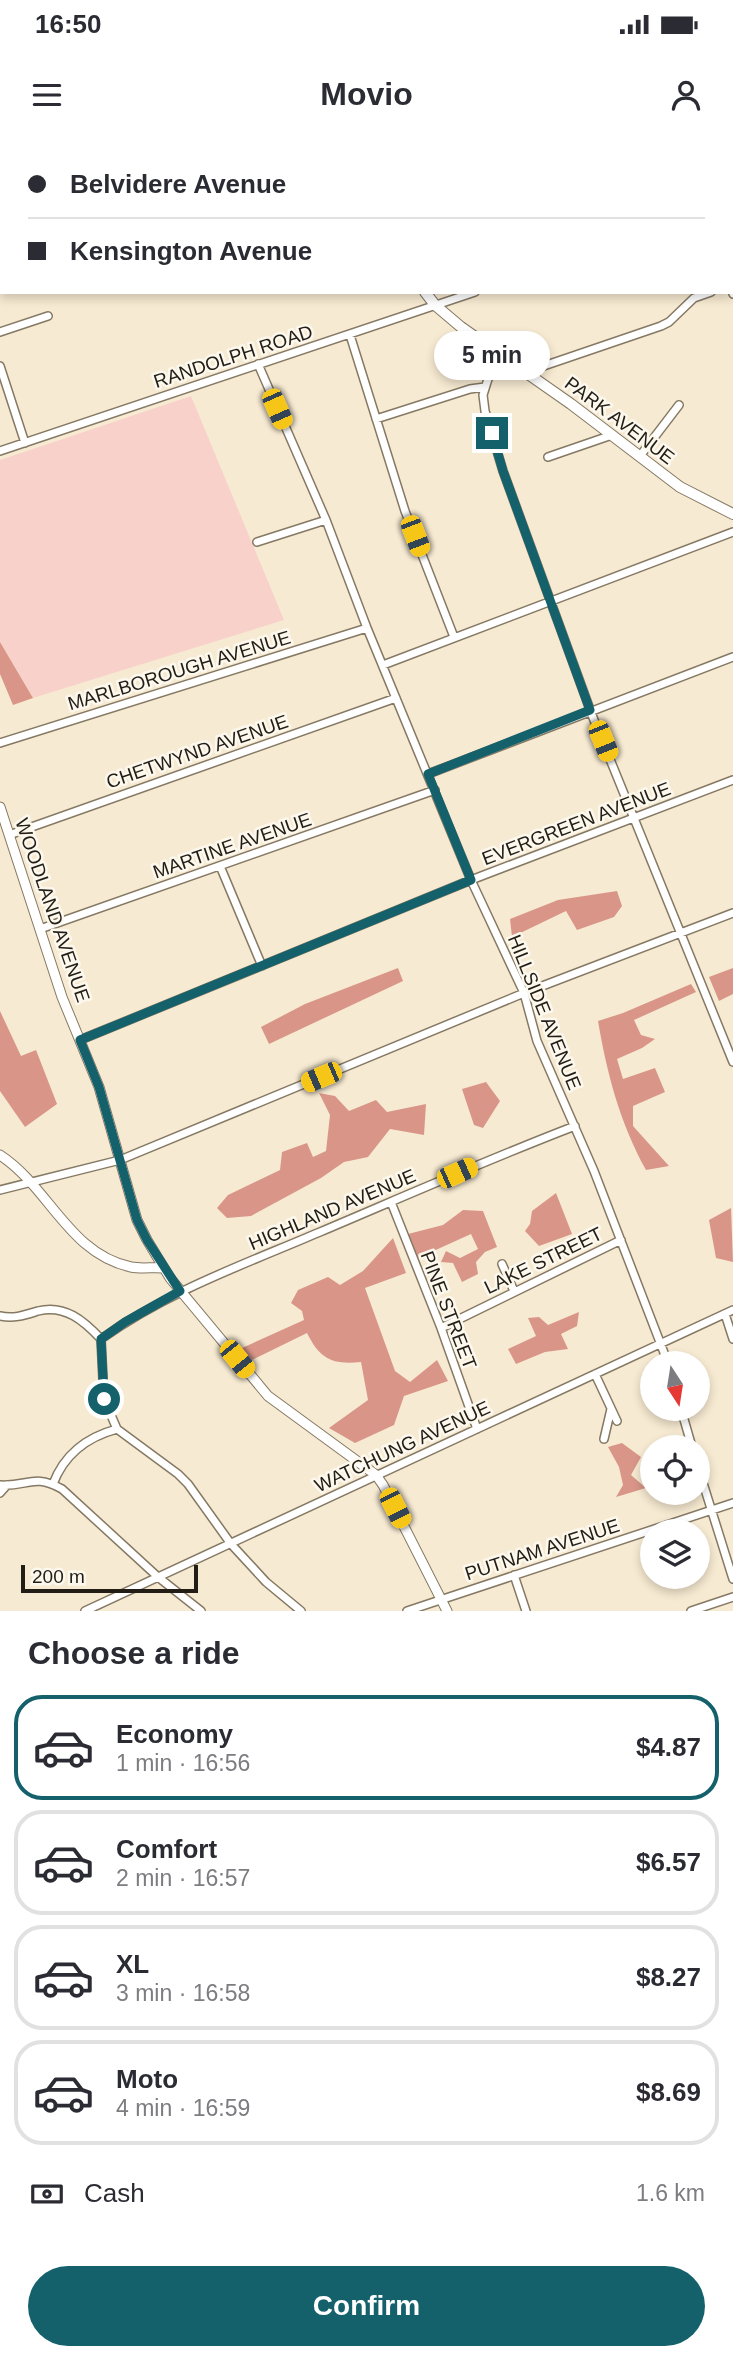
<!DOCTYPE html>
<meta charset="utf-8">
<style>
body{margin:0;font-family:Arial,sans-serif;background:#f2f2f3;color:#2b2b33;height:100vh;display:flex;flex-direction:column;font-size:26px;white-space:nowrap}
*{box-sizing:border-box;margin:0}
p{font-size:23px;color:#7c7c81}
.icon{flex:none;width:38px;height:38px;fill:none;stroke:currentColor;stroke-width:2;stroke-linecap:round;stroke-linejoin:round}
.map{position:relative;height:1471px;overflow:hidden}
.side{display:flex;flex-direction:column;background:#fff;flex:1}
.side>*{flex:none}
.guide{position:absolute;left:0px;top:0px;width:733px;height:154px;box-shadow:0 4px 10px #0003;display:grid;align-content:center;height:154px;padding:0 28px;background:#fff}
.needle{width:46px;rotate:168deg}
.tools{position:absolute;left:640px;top:1211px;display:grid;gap:14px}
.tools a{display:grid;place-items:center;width:70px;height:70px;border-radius:50%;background:#fff;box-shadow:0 4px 10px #0003;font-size:35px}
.scale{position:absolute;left:21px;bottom:18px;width:177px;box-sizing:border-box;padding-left:7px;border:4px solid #221d15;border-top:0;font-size:19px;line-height:24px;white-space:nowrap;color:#221d15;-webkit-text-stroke:5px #fdf8ee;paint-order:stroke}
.end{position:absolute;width:32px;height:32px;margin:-16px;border:9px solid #14616c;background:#fff;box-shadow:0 0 0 4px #fff}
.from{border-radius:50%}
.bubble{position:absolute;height:49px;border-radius:24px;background:#fff;box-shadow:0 4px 10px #0003;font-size:23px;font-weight:700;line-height:49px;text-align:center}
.car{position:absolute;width:21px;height:42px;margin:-21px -10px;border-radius:9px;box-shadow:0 0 5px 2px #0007;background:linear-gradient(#f5c518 24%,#345 0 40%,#f5c518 0 76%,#345 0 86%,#f5c518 0)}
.guide b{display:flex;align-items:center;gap:24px;height:66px;font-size:26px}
.guide b+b{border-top:2px solid #e1e1e2}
.guide i{width:18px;height:18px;background:#2b2b33}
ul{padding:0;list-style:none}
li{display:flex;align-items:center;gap:21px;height:105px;margin:0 14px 10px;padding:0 14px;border:4px solid #e1e1e2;border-radius:28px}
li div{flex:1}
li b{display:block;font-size:26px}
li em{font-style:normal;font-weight:700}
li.current{border-color:#14616c}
li>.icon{width:63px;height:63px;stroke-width:1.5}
h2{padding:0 28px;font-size:32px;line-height:84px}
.pay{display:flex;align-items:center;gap:18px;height:77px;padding:0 28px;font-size:26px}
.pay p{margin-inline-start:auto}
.action{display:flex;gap:14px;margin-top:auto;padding:14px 28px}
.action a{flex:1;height:80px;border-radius:42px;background:#14616c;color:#fff;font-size:28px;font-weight:700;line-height:80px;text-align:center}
.status{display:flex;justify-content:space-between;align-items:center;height:49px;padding:0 35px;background:#fff;direction:ltr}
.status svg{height:19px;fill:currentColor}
header{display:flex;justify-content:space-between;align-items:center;height:91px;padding:0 28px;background:#fff;font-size:32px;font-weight:700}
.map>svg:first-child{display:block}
.green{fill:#f8d2ca}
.forest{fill:#d99688}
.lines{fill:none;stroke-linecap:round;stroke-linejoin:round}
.minor-casing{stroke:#857964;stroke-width:10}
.tertiary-casing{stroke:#857964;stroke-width:11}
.secondary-casing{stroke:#857964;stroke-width:12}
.minor{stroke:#fff;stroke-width:7}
.tertiary{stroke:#fff;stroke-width:9}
.secondary{stroke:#fff;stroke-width:10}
.route{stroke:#14616c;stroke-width:9}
.labels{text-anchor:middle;stroke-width:5;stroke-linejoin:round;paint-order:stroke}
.street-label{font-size:19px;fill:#221d15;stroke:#fdf8ee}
</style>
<div class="status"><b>16:50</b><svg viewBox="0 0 49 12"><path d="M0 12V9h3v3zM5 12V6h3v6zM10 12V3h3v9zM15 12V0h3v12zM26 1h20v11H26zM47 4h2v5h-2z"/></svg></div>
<header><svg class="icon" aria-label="menu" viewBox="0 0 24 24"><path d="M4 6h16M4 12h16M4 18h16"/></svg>Movio<svg class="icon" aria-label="person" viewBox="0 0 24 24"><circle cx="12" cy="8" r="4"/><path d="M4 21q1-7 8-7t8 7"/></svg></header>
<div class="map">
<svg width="733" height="1471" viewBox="0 0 733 1471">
<rect width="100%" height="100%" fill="#f7ead2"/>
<!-- green -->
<path class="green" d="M191,256l93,224 -251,78 -33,-56v-182z"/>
<!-- forest -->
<path class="forest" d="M0,502l33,56 -20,7 -13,-31z
M617,751l5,15 -8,11 -37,13 -11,-19 -54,26 -2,-18 48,-19z
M398,828l5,13 -134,63 -8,-17 44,-23z
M733,828v26l-14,7 -10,-24z
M691,844l5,8 -62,28 7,15 14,4 -13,9 -25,11 6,20 32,-11 10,24 -32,14v20l36,40 -23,4c-26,-47 -39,-96 -48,-149l25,-8z
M0,871l21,45 15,-6 21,54 -32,23 -25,-36z
M486,942l14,19 -17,27 -9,-3 -12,-36z
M319,953l16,3 14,15 27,-11 11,12 39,-8 -2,31 -34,-6 -22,28 -24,5 -23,16 -70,38 -24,2 -10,-10 11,-13 52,-25 2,-18 25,-9 6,14 13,-6 4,-36z
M556,1053l16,41 -33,12 -14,-15 5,-7 2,-13z
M731,1068l2,54 -17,-4 -7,-38z
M463,1070l20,1 14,36 -12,5 -9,10 2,12 -16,8 -9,-19 -12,-1 5,-11 14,7 18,-9 -7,-15 -53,24 -10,-24 35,-9z
M393,1098l13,35 -41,15 30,83 15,11 27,-22 11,21 -44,15 -10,29 -39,18 -26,-15 39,-28 -7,-38c-29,3 -41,-3 -54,-29l-55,27 -10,-12 62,-28 -2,-9 -11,-8 7,-13 30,-13 12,8 23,-14z
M579,1172l-2,14 -16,8 7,15 -23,3 -29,12 -8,-15 28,-13 -8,-18 11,-1 9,8z
M622,1303l19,14 -10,18 15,13 -30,9 7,-12 -4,-18 -11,-20z"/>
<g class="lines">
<!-- minor casing -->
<g class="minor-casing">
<path id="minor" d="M37,0l1,2
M138,0v2
M475,0l1,2
M580,0v2
M661,0v2
M382,2l4,-2
M732,67l1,-1
M732,151l1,3
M0,192l48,-16
M350,195l55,176 49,126
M503,216l-15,23 -5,16 2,16 18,60 89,244 141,347
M258,224l68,156 41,108 104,252 53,113 13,48 57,130 74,192
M0,226l25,77
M526,232l135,-46 8,-4 25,-24 17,-6
M376,279l94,-30 15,-2
M0,311l475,-159
M640,316l39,-51
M548,317l64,-22
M257,402l69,-22
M383,525l350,-133
M0,603l367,-115
M428,634l305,-117
M9,695l387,-137
M220,726l42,100
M40,789l395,-139
M80,900l391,-160 262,-100
M0,1050l120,-30 404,-167 209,-80
M391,1062l50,126 36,101
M502,1124l12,27
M725,1174l8,25
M0,1176c14,3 25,-1 38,-5 27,-7 46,10 63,28
M441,1188l180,-88
M101,1199c67,-48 144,-75 219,-107 85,-36 169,-73 255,-106
M101,1199l3,60 13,30 61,45 10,10 43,60 35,38 35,29
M595,1234l22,47
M681,1269l11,38
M604,1299l7,-30
M698,1327l35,112
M53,1344c11,-29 34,-47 64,-55
M0,1345c28,2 33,-12 62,4l96,88 43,34
M0,1353l7,-8
M514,1435l12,36
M85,1471l648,-301
M407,1471l326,-108
M691,1471l42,-14"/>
</g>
<!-- tertiary casing -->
<g class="tertiary-casing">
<path id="tertiary" d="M0,667l62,190 37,90 38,133 10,20 23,38 98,118 108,79 7,10 64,126
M0,1015c49,32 69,99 131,112 10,2 22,0 32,1"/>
</g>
<!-- secondary casing -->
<g class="secondary-casing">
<path id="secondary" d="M328,0l1,2
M425,152l10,13 26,22 110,77 109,83 53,27"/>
</g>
<!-- minor -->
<use href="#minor" class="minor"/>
<!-- tertiary -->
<use href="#tertiary" class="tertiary"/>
<!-- secondary -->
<use href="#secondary" class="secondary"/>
</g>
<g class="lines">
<!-- route -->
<path class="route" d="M104,1259l-3,-60 24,-17 55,-31 -33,-51 -10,-20 -38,-133 -19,-47 391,-160 -43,-106 162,-64 -87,-239 -11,-38"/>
</g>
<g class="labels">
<!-- street labels -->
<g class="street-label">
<text transform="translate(233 216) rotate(-18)" y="7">RANDOLPH ROAD</text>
<text transform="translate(620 280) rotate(37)" y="7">PARK AVENUE</text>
<text transform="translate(179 530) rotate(-17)" y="7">MARLBOROUGH AVENUE</text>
<text transform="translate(197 611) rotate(-19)" y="7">CHETWYND AVENUE</text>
<text transform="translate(576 683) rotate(-21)" y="7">EVERGREEN AVENUE</text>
<text transform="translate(232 705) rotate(-19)" y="7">MARTINE AVENUE</text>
<text transform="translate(53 770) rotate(71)" y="7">WOODLAND AVENUE</text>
<text transform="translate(545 872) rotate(68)" y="7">HILLSIDE AVENUE</text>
<text transform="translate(332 1069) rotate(-23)" y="7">HIGHLAND AVENUE</text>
<text transform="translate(543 1120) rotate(-26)" y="7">LAKE STREET</text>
<text transform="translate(449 1170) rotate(69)" y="7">PINE STREET</text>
<text transform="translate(402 1306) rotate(-25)" y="7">WATCHUNG AVENUE</text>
<text transform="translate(542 1409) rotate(-18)" y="7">PUTNAM AVENUE</text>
</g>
</g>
</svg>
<div class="tools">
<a><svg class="needle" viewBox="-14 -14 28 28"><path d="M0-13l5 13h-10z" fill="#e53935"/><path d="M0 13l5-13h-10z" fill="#7c7c81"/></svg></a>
<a><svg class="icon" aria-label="locate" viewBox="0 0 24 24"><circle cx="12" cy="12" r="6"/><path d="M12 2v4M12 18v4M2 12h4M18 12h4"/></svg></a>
<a><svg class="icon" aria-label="layers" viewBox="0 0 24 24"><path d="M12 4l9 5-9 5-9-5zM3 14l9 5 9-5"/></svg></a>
</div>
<div class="scale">200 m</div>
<i class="end from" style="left:104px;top:1259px"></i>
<i class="end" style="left:492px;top:293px"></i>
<div class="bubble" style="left:434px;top:191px;width:116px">5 min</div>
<i class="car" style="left:277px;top:269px;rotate:156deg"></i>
<i class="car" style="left:415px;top:396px;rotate:159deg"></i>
<i class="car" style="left:603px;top:601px;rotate:158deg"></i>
<i class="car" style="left:321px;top:937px;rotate:247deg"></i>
<i class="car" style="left:457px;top:1033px;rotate:66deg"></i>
<i class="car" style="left:237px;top:1219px;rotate:141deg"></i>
<i class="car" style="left:395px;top:1368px;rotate:153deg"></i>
<div class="guide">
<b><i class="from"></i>Belvidere Avenue</b>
<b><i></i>Kensington Avenue</b>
</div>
</div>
<section class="side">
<h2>Choose a ride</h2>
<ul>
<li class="current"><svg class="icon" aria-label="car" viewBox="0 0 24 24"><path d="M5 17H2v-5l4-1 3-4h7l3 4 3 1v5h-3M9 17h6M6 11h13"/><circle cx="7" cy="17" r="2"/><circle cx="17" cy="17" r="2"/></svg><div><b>Economy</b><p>1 min · 16:56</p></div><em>$4.87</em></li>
<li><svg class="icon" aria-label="car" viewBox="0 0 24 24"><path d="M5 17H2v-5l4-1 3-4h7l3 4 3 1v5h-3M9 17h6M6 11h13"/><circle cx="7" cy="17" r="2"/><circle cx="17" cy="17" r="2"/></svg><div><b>Comfort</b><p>2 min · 16:57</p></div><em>$6.57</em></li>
<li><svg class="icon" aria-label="car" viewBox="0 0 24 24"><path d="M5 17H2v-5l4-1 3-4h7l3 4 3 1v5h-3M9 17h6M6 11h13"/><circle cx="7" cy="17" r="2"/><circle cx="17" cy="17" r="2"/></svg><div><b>XL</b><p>3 min · 16:58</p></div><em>$8.27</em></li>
<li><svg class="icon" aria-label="car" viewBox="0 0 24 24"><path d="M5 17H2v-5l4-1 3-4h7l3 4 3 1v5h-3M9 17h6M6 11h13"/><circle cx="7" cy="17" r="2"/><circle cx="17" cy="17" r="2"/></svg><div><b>Moto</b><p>4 min · 16:59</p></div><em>$8.69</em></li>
</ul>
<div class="pay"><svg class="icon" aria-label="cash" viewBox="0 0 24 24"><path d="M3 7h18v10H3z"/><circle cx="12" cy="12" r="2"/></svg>Cash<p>1.6 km</p></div>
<div class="action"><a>Confirm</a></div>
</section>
